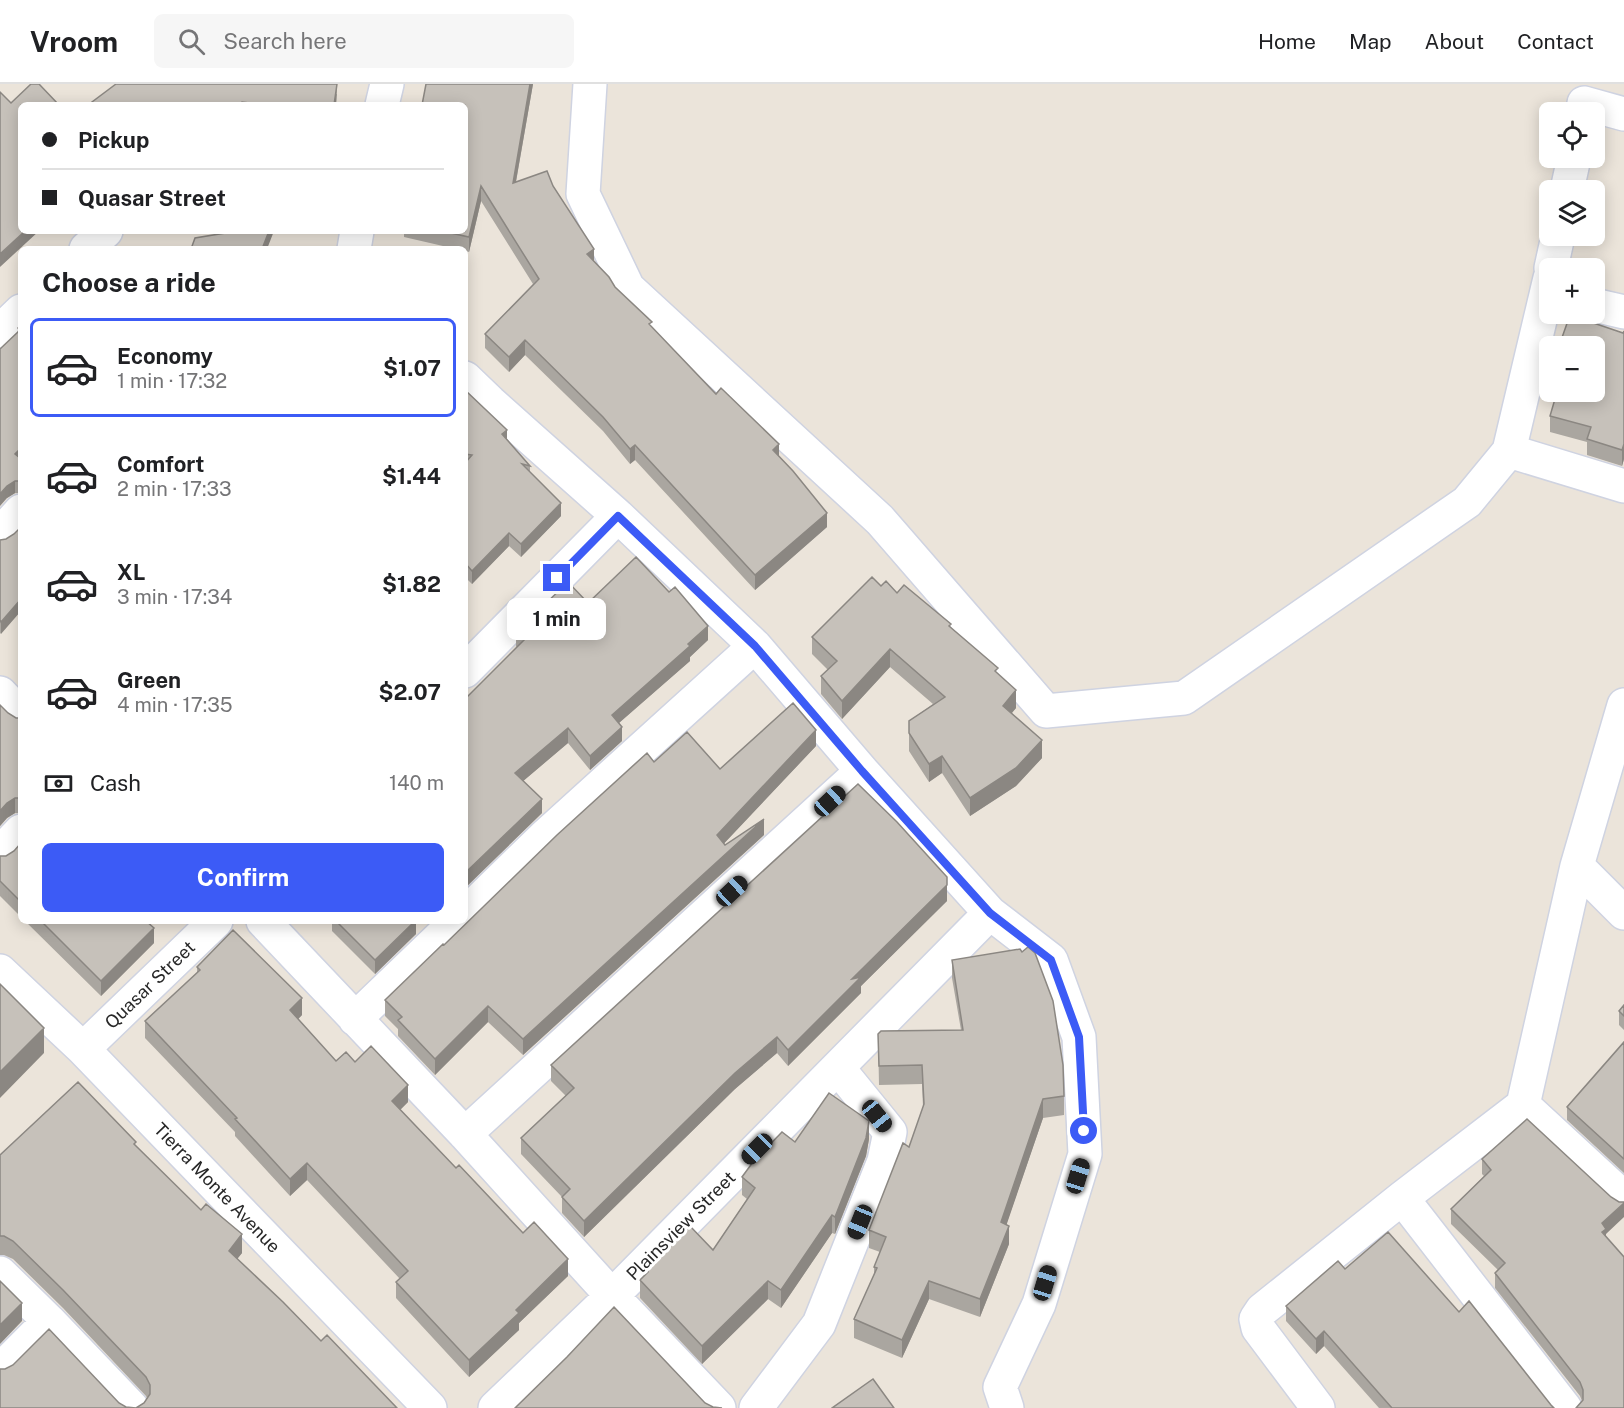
<!DOCTYPE html>
<meta charset="utf-8">
<style>
body{margin:0;font-family:"Public Sans",sans-serif;background:#f6f6f6;color:#202124;height:100vh;display:flex;flex-direction:column;font-size:22px;white-space:nowrap}
*{box-sizing:border-box;margin:0}
p{font-size:20px;color:#757577}
.icon{flex:none;width:33px;height:33px;fill:none;stroke:currentColor;stroke-width:2;stroke-linecap:round;stroke-linejoin:round}
.map{position:relative;flex:1;overflow:hidden}
.drawer{position:absolute;left:18px;top:162px;width:450px;height:678px;display:flex;flex-direction:column;background:#fff;border-radius:9px;box-shadow:0 3px 15px #0003}
.drawer>*{flex:none}
.top-card{position:absolute;left:18px;top:18px;width:450px;height:132px;border-radius:9px;box-shadow:0 3px 15px #0003;display:grid;align-content:center;height:132px;padding:0 24px;background:#fff}
.tools{position:absolute;left:1539px;top:18px;display:grid;gap:12px}
.tools a{display:grid;place-items:center;width:66px;height:66px;border-radius:9px;background:#fff;box-shadow:0 3px 15px #0003;font-size:30px}
.end{position:absolute;width:27px;height:27px;margin:-14px;border:8px solid #3c5bf6;background:#fff;box-shadow:0 0 0 3px #fff}
.from{border-radius:50%}
.bubble{position:absolute;height:42px;border-radius:9px;background:#fff;box-shadow:0 3px 15px #0003;font-size:20px;font-weight:700;line-height:42px;text-align:center}
.car{position:absolute;width:18px;height:36px;margin:-18px -9px;border-radius:8px;box-shadow:0 0 4px 2px #0007;background:linear-gradient(#222 24%,#8ab4d8 0 40%,#222 0 76%,#8ab4d8 0 86%,#222 0)}
.top-card b{display:flex;align-items:center;gap:21px;height:57px;font-size:22px}
.top-card b+b{border-top:2px solid #e0e0e0}
.top-card i{width:15px;height:15px;background:#202124}
ul{padding:0;list-style:none}
li{display:flex;align-items:center;gap:18px;height:99px;margin:0 12px 9px;padding:0 12px;border:3px solid transparent;border-radius:9px}
li div{flex:1}
li b{display:block;font-size:22px}
li em{font-style:normal;font-weight:700}
li.on{border-color:#3c5bf6}
li>.icon{width:54px;height:54px;stroke-width:1.5}
h2{padding:0 24px;font-size:27px;line-height:72px}
.pay{display:flex;align-items:center;gap:15px;height:66px;padding:0 24px;font-size:22px}
.pay p{margin-inline-start:auto}
.action{display:flex;gap:12px;margin-top:auto;padding:12px 24px}
.action a{flex:1;height:69px;border-radius:9px;background:#3c5bf6;color:#fff;font-size:24px;font-weight:700;line-height:69px;text-align:center}
header{display:flex;align-items:center;gap:36px;box-sizing:border-box;height:84px;padding:0 30px;background:#fff;border-bottom:2px solid #e0e0e0}
header strong{font-size:28px}
nav{display:flex;gap:33px;margin-inline-start:auto;font-size:21px}
.search{width:420px;height:54px;background:#f6f6f6;display:flex;align-items:center;gap:15px;box-sizing:border-box;padding:0 21px;border-radius:9px;color:#757577;font-size:22px}
.map>svg:first-child{display:block}
.lines{fill:none;stroke-linecap:round;stroke-linejoin:round}
.street-casing{stroke:#cfd3e1;stroke-width:36}
.street{stroke:#fff;stroke-width:33}
.wall{fill:#aaa6a0}
.shaded-wall{fill:#8b8782}
.building{fill:#c6c1ba;stroke:#8b8782;stroke-width:1.5}
.route{stroke:#3c5bf6;stroke-width:8}
.labels{text-anchor:middle;stroke-width:6;stroke-linejoin:round;paint-order:stroke}
.street-label{font-size:18px;fill:#282828;stroke:#fff}
</style>
<header>
<strong>Vroom</strong>
<div class="search"><svg class="icon" aria-label="search" viewBox="0 0 24 24"><circle cx="10" cy="10" r="6"/><path d="M15 15l6 6"/></svg>Search here</div>
<nav><a>Home</a><a>Map</a><a>About</a><a>Contact</a></nav>
</header>
<div class="map">
<svg width="1624" height="1324" viewBox="0 0 1624 1324">
<rect width="100%" height="100%" fill="#ebe4da"/>
<g class="lines">
<!-- street casing -->
<g class="street-casing">
<path id="street" d="M590,0l-7,110 45,94 252,232 166,191 138,-13 283,-196 42,-51 41,-173
M382,21l5,-21
M1583,28l1,-9 40,11
M1567,106l7,-32
M86,165l20,-18
M354,165l3,-18
M1551,184l7,-32
M1594,221l30,7
M0,247l21,-20
M465,294l25,24 128,114 137,130 107,125 128,142 61,47 28,77 6,117 -46,150 -39,83 7,21
M1509,367l115,35
M0,450l21,-23
M465,587l153,-155
M0,609l21,22
M0,769l21,-22
M1577,782l47,47
M465,830l79,-77 211,-191
M263,837l202,213 147,162 107,112
M0,887l83,78 347,359
M355,935l102,-98
M83,965l133,-128
M1523,1021l101,93
M465,1050l397,-363
M1402,1114l163,210
M0,1189l49,48 83,87
M0,1286l49,-49
M495,1324l117,-112 378,-383
M756,1324l63,-84 65,-163 6,-29 -52,-64
M1318,1324l-60,-80 -2,-9 6,-9 140,-112 121,-93 54,-239 47,-161"/>
</g>
<!-- street -->
<use href="#street" class="street"/>
</g>
<!-- wall -->
<path class="wall" d="M426,0h107l-17,98 37,4 41,76 21,25 37,40 64,67 63,62 48,71 -72,63 -120,-130 -5,4 -27,-33 -78,-76 -16,17 -24,-24v-14l48,-50 -52,-83 -12,51 -4,-1v-2h-9l-52,-12v-6h61z
M337,10l-1,11h-248z
M21,241v168h-6l-8,5 11,-170z
M1624,247v128l-2,7 -35,-11v-13l-37,-10v-16z
M465,306l65,76v6l31,44 -40,41 -12,-11 -37,38 -7,-7z
M6,455l-5,95 -1,-1v-93z
M881,502l16,7 54,35 47,46 18,34 -4,5 30,45 -26,28 -46,30 -28,-43 -13,9 -20,-31v-30l24,-17 -43,-37 -48,52 -21,-25v-18l7,-6 -16,-16v-17z
M588,519l120,37 -18,17v4l-71,62 3,18 -32,29 -22,-27 -45,38 19,32 -77,75v-189l52,-51 -1,-2v-14z
M0,621l8,8 8,5h5v95h-6l-8,5 -7,8z
M816,662l-92,97 1,2 39,-10 -241,220 -35,-33 -53,53 -37,-39v-7l-13,-13v-16l59,-55 210,-183 66,7z
M21,759v74l-21,-21v-40h6l8,-5z
M947,801v16l-86,85v7l-73,73 -11,-13 -42,36 -151,148 -22,-24v-16l-41,-43v-16l45,-42 -15,-15v-16z
M25,837h129l-4,4 4,18 -53,53z
M332,837h84v13l-41,40 -43,-43z
M952,876l112,136v19l-21,3 -37,107 3,19 -29,73 -51,-18 -27,59 -48,-20v-19l20,-44v-8l6,-15 -11,-4v-18l40,-83 14,-40 -1,-23 -43,1 -1,-51 83,-4 -9,-52z
M197,883l105,48 -4,4 38,42 19,1 53,40 -8,8 56,58 112,108 -49,47v7l-50,47 -73,-79v-16l4,-3 -93,-99 -17,16 -55,-60v-4l-90,-94v-17l52,-48z
M1624,921v25l-5,-5v-14z
M1624,958v131l-57,-53v-13z
M869,1055l-3,17 -31,78 -3,-1 -51,75 -13,-9 -66,65 -62,-66v-18l6,-6v-4l67,-20 34,-51 -5,-4v-18l53,-35z
M136,1062l106,107 -5,6 84,82 76,67h-397l119,-5 7,4 10,1 8,-5 3,-5 -1,-2 -83,-88 -50,-49 -9,-4h-4v-100z
M1482,1075l124,75v3l18,20 -42,144 -2,-5 -85,-108v-15l3,-3 -47,-46v-15l33,-33 -2,-2z
M1345,1185l114,43 95,96h-175l-55,-62 -8,8 -30,-33v-15z"/>
<!-- shaded-wall -->
<path class="shaded-wall" d="M337,0l-1,21h-2z
M530,0h3l-20,114v-15z
M481,102v15l-12,51v-15z
M25,147h14l-39,36v-13z
M269,147h5l-7,18h-5z
M594,165v15l-7,-10z
M525,256v15l-16,17v-15z
M507,346v13l-5,-9z
M779,360v15l-6,-9z
M1624,360v15l-2,7v-16z
M635,361v15l-5,4v-15z
M21,364v12l-6,-6z
M15,397v12l-8,5 -7,8v-12l7,-8z
M561,419v13l-40,41v-13z
M827,429v14l-72,63v-15z
M509,449v13l-37,38v-13z
M21,515v12l-20,23v-12z
M708,542v14l-18,17v4l-78,68v-14z
M890,565v18l-48,52v-18z
M1016,606v18l-13,15v-17z
M622,643v14l-32,29v-14z
M568,644v15l-53,45v-15z
M816,646v16l-99,105v-16z
M1042,656v18l-26,28 -46,30v-18z
M942,672v17l-13,9v-18z
M15,714v15l-8,5 -7,8v-15l7,-8z
M542,715v14l-77,75v-15z
M764,735v16l-241,220v-16z
M947,801v16l-86,85v7l-73,73v-16l64,-71z
M415,837h1v13l-41,40v-14z
M154,844v15l-53,53v-15z
M302,914v17l-12,12v-17z
M488,922v16l-53,53v-16z
M44,944v25l-44,45v-26z
M777,953v16l-42,36 -151,148v-16l151,-148z
M408,1001v17l-16,16v-17z
M1043,1015v19l-42,123v-19z
M869,1037v18l-3,17 -31,78v-17z
M307,1079v17l-17,16v-17z
M1624,1119v14l-18,17v9l-4,4v-24z
M832,1131v18l-51,75v-18z
M1009,1142v18l-29,73v-18z
M242,1150v19l-13,16v-18z
M568,1175v17l-49,47v7l-50,47v-17l47,-50z
M768,1197v18l-66,65v-18z
M929,1197v18l-27,59v-18z
M22,1219v18l-22,23v-19z
M1324,1247v15l-8,8v-15z"/>
<!-- building -->
<path class="building" d="M31,0h8l20,21h-38v126h4l-25,23v-162l11,11z
M116,0h221l-3,21h-68l-24,-3 -1,3h-19l-11,-1 -2,1h-121z
M426,0h104l-17,99 34,-12 6,15 41,63 -7,5 22,23 6,10 37,35 -3,2 67,70 5,-6 58,56 -6,6 20,21 34,42 -72,62 -120,-130 -5,4 -27,-32 -78,-77 -16,17 -24,-23 54,-55 -58,-93 -12,51 -27,-6h23v-126h-43z
M225,147h44l-7,18h-71l4,-11 30,-5z
M1570,231l53,18 1,-2v113l-2,6 -35,-11 4,-12 -41,-11 7,-24h37v-46h-35z
M21,241v123l-6,6 6,5v22h-6l-8,5 -7,8v-145l20,-19 -2,-2z
M465,306l40,38 2,2 -5,4 28,32 -8,-2 39,39 -40,41 -12,-11 -37,38 -7,-8v-100l7,-8 -7,-1z
M21,443v72l-20,23 -1,-2v-80l6,-1 8,-5z
M636,473l33,35 6,-5 33,39 -20,18 2,2 -78,69 10,12 -32,29 -22,-28 -53,45 27,26 -77,74v-174l59,-59 -8,-8 52,-50 20,21z
M872,493l9,9 5,-5 11,12 7,-8 47,39 -2,2 49,42 -3,3 21,19 -13,16 39,34 -26,28 -46,30 -28,-42 -13,8 -20,-31v-12l36,-24 -55,-48 -48,52 -21,-25 16,-15 -25,-24z
M793,619l23,27 -99,105 8,10 39,-26 -241,220 -35,-33 -53,53 -37,-39 4,-3 -17,-17 58,-56 1,1 113,-110 90,-82 7,9 33,-30 33,37z
M0,621l8,8 8,5h5v80h-6l-8,5 -7,8z
M858,700l39,38 50,55v8l-95,94 9,-2 -73,73 -11,-13 -42,36 -151,148 -22,-24 8,-8 -49,-51 53,-50 -23,-23z
M21,759v59l-21,-21v-25h6l8,-5z
M41,837h105l8,7 -53,53z
M336,837h79l-40,39z
M233,846l69,68 -12,12 46,51 10,-9 9,10 16,-16 37,39 -16,16 64,67 3,-3 64,68 11,-11 34,37 -52,51 3,3 -50,47 -73,-78 12,-11 -101,-108 -17,16 -55,-60 2,-1 -92,-97 55,-51 -3,-3z
M1028,863l7,6 18,48 10,64 1,31 -21,3 -42,123 8,4 -29,73 -51,-18 -27,59 -48,-21 23,-51 -3,-1 12,-30 -17,-7 34,-87 6,4 15,-43 -2,-39 -43,1 -1,-32 3,-3 82,-1 -11,-70 68,-11 2,3z
M0,900l44,44 -44,44z
M1624,921v11l-5,-5z
M1624,958v117l-57,-52z
M78,998l58,60 -2,2 67,66 5,-6 36,30 -13,17 54,51 38,39 6,-6 70,73h-397v-39h5l8,-4 36,-36 70,74 7,4 10,1 8,-5 6,-9v-9l-4,-8 -83,-87 -50,-49 -9,-5h-4v-81z
M829,1009l40,28 -3,17 -31,79 -3,-2 -51,75 -13,-9 -66,65 -62,-66 8,-8 -2,-2 44,-44 23,24 42,-62 -13,-11 11,-15 29,-30 13,10z
M1527,1035l84,78 8,5h5v1l-22,20 4,6 -4,3 22,25v151h-48l7,-8v-10l-3,-8 -85,-109 10,-10 -54,-54 40,-39 -9,-11z
M1388,1148l71,80 10,-11 82,104 3,3h-162l-68,-77 -8,8 -30,-33 52,-45 7,8z
M0,1197l22,22 -22,22z
M614,1223l91,96 8,4 9,1h-207l52,-51z
M873,1295l21,29h-62z"/>
<g class="lines">
<!-- route -->
<path class="route" d="M557,494l61,-62 137,130 107,125 128,142 61,47 28,77 5,94"/>
</g>
<g class="labels">
<!-- street labels -->
<g class="street-label">
<text transform="translate(150 901) rotate(-44)" y="6">Quasar Street</text>
<text transform="translate(217 1104) rotate(46)" y="6">Tierra Monte Avenue</text>
<text transform="translate(681 1142) rotate(-45)" y="6">Plainsview Street</text>
</g>
</g>
</svg>
<div class="tools">
<a><svg class="icon" aria-label="locate" viewBox="0 0 24 24"><circle cx="12" cy="12" r="6"/><path d="M12 2v4M12 18v4M2 12h4M18 12h4"/></svg></a>
<a><svg class="icon" aria-label="layers" viewBox="0 0 24 24"><path d="M12 4l9 5-9 5-9-5zM3 14l9 5 9-5"/></svg></a>
<a>+</a>
<a>−</a>
</div>
<i class="end from" style="left:1084px;top:1047px"></i>
<i class="end" style="left:557px;top:494px"></i>
<div class="bubble" style="left:507px;top:514px;width:99px">1 min</div>
<i class="car" style="left:830px;top:717px;rotate:47deg"></i>
<i class="car" style="left:732px;top:807px;rotate:47deg"></i>
<i class="car" style="left:877px;top:1032px;rotate:141deg"></i>
<i class="car" style="left:757px;top:1065px;rotate:225deg"></i>
<i class="car" style="left:1078px;top:1092px;rotate:17deg"></i>
<i class="car" style="left:860px;top:1138px;rotate:202deg"></i>
<i class="car" style="left:1045px;top:1199px;rotate:17deg"></i>
<div class="top-card">
<b><i class="from"></i>Pickup</b>
<b><i></i>Quasar Street</b>
</div>
<section class="drawer">
<h2>Choose a ride</h2>
<ul>
<li class="on"><svg class="icon" aria-label="car" viewBox="0 0 24 24"><path d="M5 17H2v-5l4-1 3-4h7l3 4 3 1v5h-3M9 17h6M6 11h13"/><circle cx="7" cy="17" r="2"/><circle cx="17" cy="17" r="2"/></svg><div><b>Economy</b><p>1 min · 17:32</p></div><em>$1.07</em></li>
<li><svg class="icon" aria-label="car" viewBox="0 0 24 24"><path d="M5 17H2v-5l4-1 3-4h7l3 4 3 1v5h-3M9 17h6M6 11h13"/><circle cx="7" cy="17" r="2"/><circle cx="17" cy="17" r="2"/></svg><div><b>Comfort</b><p>2 min · 17:33</p></div><em>$1.44</em></li>
<li><svg class="icon" aria-label="car" viewBox="0 0 24 24"><path d="M5 17H2v-5l4-1 3-4h7l3 4 3 1v5h-3M9 17h6M6 11h13"/><circle cx="7" cy="17" r="2"/><circle cx="17" cy="17" r="2"/></svg><div><b>XL</b><p>3 min · 17:34</p></div><em>$1.82</em></li>
<li><svg class="icon" aria-label="car" viewBox="0 0 24 24"><path d="M5 17H2v-5l4-1 3-4h7l3 4 3 1v5h-3M9 17h6M6 11h13"/><circle cx="7" cy="17" r="2"/><circle cx="17" cy="17" r="2"/></svg><div><b>Green</b><p>4 min · 17:35</p></div><em>$2.07</em></li>
</ul>
<div class="pay"><svg class="icon" aria-label="cash" viewBox="0 0 24 24"><path d="M3 7h18v10H3z"/><circle cx="12" cy="12" r="2"/></svg>Cash<p>140 m</p></div>
<div class="action"><a>Confirm</a></div>
</section>
</div>
